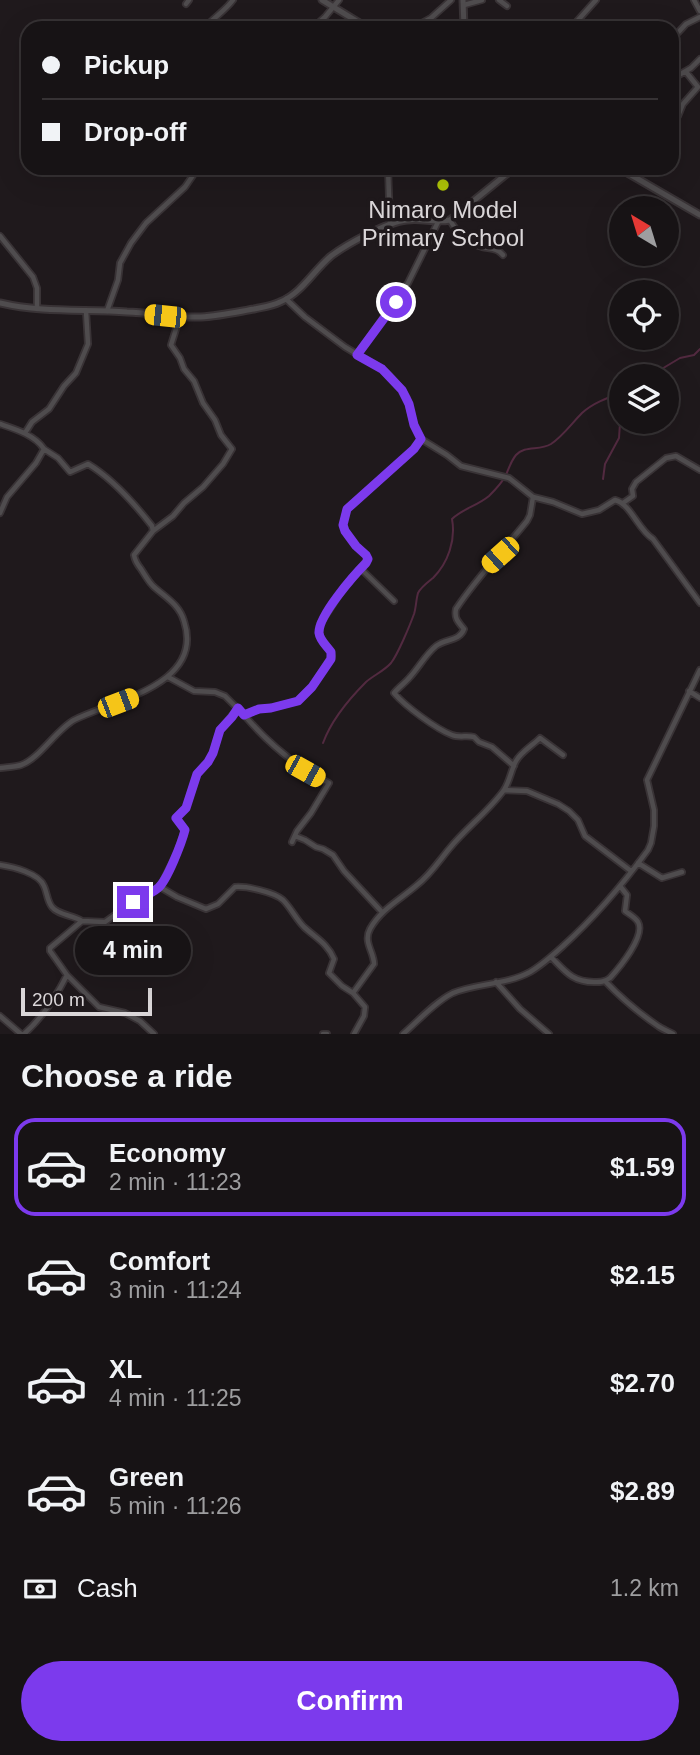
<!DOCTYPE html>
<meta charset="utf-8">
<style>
body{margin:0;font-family:Arial,sans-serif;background:#201c1e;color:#f1f3f6;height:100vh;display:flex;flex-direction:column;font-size:26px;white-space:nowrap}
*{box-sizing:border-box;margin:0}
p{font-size:23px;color:#9e9ea0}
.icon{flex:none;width:38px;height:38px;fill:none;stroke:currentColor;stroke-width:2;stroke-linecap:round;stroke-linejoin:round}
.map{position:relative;height:1034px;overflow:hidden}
.sheet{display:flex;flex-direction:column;background:#171315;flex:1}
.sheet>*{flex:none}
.top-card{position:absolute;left:21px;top:21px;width:658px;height:154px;border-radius:21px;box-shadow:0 7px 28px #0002,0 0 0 2px #363234;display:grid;align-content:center;height:154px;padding:0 21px;background:#171315}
.needle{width:46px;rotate:322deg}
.tools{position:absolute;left:609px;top:196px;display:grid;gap:14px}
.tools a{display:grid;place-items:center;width:70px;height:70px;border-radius:50%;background:#171315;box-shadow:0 7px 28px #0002,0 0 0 2px #363234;font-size:35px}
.scale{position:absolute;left:21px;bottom:18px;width:131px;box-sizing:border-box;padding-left:7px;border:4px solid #dad6d8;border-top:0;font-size:19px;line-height:24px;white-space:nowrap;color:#dad6d8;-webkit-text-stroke:5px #1f191c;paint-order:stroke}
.end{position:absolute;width:32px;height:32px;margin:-16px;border:9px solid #7c3aed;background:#fff;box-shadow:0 0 0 4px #fff}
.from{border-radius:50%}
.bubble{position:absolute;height:49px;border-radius:24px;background:#171315;box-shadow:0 7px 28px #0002,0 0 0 2px #363234;font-size:23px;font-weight:800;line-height:49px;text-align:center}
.car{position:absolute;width:21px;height:42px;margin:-21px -10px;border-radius:9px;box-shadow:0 0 5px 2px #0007;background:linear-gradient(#f5c518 24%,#345 0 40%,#f5c518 0 76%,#345 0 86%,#f5c518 0)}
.top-card b{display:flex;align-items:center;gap:24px;height:66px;font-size:26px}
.top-card b+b{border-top:2px solid #363234}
.top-card i{width:18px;height:18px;background:#f1f3f6}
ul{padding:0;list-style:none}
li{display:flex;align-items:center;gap:21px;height:98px;margin:0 14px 10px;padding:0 7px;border:4px solid transparent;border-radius:21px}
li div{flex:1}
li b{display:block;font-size:26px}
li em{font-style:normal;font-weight:800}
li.active{border-color:#7c3aed}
li>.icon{width:63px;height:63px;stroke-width:1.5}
h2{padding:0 21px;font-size:32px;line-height:84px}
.pay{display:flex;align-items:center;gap:18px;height:77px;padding:0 21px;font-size:26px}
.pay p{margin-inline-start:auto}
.primary-button{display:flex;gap:14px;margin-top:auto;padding:14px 21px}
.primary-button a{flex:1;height:80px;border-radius:42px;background:#7c3aed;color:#fff;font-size:28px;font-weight:800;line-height:80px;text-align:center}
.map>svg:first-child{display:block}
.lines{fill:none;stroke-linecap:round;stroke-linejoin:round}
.stream{stroke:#522a40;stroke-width:2}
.minor-casing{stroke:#393336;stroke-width:8}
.tertiary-casing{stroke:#393336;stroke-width:9}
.minor{stroke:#4f4c4e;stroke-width:4.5}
.tertiary{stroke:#4f4c4e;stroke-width:5}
.route{stroke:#7c3aed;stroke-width:9}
.poi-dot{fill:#afc507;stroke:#1f191c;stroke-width:2.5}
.labels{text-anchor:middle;stroke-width:7;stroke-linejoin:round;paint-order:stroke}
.poi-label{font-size:24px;fill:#dad6d8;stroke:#1f191c}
</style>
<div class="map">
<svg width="700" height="1034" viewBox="0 0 700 1034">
<rect width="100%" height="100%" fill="#1f191c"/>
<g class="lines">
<!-- stream -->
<path class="stream" d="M650,376l30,-18 14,-3 6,-6
M603,479l2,-15 14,-26 1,-15 -2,-9 3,-13
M323,743c8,-22 26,-44 43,-61 8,-7 18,-11 25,-19 7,-9 19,-38 23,-49 2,-6 2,-14 4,-21 3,-6 10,-11 15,-15 15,-15 23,-38 19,-59 10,-10 25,-13 37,-23 6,-6 13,-13 17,-21 3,-7 5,-14 10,-20 9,-10 23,-4 35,-11 12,-8 21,-21 31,-31 11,-10 25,-15 39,-20"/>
<!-- minor casing -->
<g class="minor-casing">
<path id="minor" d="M499,0l8,6
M694,0l6,11
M186,4l3,-4
M464,5l18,-5
M205,28c9,-11 20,-17 28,-28
M313,28l12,-11 14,-17
M413,28l18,-10 20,-18
M571,28l25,-28
M672,39l14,-15 14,-7
M672,79l19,-11 9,-9
M672,123l6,-7 5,-12 15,-17 -12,-15
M388,168l2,57
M634,176l6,-8
M450,220c7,13 17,23 32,27 9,2 15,1 21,8
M0,236l33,41 4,11v21
M286,299l19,18 40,30 37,22 7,6 13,15 5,8 7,27 7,14 26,16 14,11 48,12 24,19 20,5 29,12 17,-4 16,-10c16,4 23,30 38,39l47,64
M107,311l11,-31 2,-17 11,-20 15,-20 39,-36 13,-19
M357,355l51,-72 30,-61
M0,424c15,5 35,11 44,25l-8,14 -29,34 -7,16
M25,433l7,-11 17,-13 15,-23 12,-13 12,-29 -2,-33
M623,503l10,-7 -1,-7 4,-7 30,-24 10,-2 24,14
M153,531l20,-15 11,-13 19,-16 20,-23 9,-15 -11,-14 -6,-15 -12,-17 -9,-22 -10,-12 -4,-11 -9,-13 9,-29
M361,569l33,32
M168,677l26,14 21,1 10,4 19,19 15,-6 12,-1 27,-7 14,-14 20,-31c-3,-14 -16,-14 -12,-32l23,-35 25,-30 -2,-4 -10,-9 -11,-15 -2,-6 4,-16 63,-56 11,-14
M689,691l11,7
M244,715c24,28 52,52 85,68l-18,30 -14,18 -5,11
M514,766l-22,-19 -13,-5 -5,-5c-7,-2 -15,1 -22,-2 -16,-6 -47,-29 -58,-42 5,-6 11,-10 16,-16 9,-10 16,-23 26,-31 10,-8 23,-4 28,-17 -6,-7 -10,-11 -8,-20 21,-32 47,-58 71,-88l3,-6 3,-18
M0,768c7,-1 15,-1 21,-3 18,-6 35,-35 53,-45 40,-20 131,-35 110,-99 -5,-17 -19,-24 -31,-35 -5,-5 -8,-11 -12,-17 -4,-5 -6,-8 -7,-14l19,-24 -1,-5c-18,-23 -39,-47 -64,-62l-18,8 -12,-14 -14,-9
M504,790l23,1 31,13 11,7 9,9 7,16 46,35
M295,836l10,4 11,7 7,2 10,6 11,16 38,41
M638,863l24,15 20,-6
M0,865c13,2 39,8 44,21 3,6 3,15 8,21 6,8 21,8 30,14
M160,887l17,-34 8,-23 -9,-12 10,-10 11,-34 11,-12 5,-9 7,-23 18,-22
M551,957c14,14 21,25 43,25 7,0 10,0 16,-4 9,-10 36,-42 28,-56 -2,-4 -9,-8 -13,-11l2,-16 -7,-9
M67,975l32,32 26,6 15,8 14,13
M605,981c16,17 34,32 53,45 4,3 10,5 15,8
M496,982l24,27 29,25
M0,1016l21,18
M24,1034c18,-16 32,-37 43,-59l-17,-24v-3l32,-27 23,1 28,-20 27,-15 17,10 29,12 12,-5 17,-17c11,-1 39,5 48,13 8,8 13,19 21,27 12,11 24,17 30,32l-5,14 13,13 11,7
M323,1034h4
M354,1034l10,-18 1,-9 -12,-14 21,-29c0,-12 -11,-22 -4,-35 11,-20 31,-30 47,-44 13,-10 22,-24 32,-36 17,-21 39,-37 55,-59 6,-9 7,-20 12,-29 5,-9 17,-16 24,-23l23,17
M403,1034c14,-12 33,-33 50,-41 24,-10 53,-8 77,-21 12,-7 23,-17 33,-26 32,-29 60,-62 85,-96l3,-7 3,-17v-16l-7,-30 53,-110"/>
</g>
<!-- tertiary casing -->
<g class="tertiary-casing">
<path id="tertiary" d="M322,0l46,28
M463,0l1,28
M619,168l81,47
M0,303c42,10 85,6 127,9 25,1 50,6 74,5 18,-1 36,-5 53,-8 9,-2 18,-3 26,-7 22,-9 33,-31 51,-46 16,-12 56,-34 76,-36 15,-2 28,3 43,0l64,-52"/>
</g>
<!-- minor -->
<use href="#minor" class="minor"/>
<!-- tertiary -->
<use href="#tertiary" class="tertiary"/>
</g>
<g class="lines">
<!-- route -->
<path class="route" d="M133,902c8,-5 18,-8 25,-14 9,-7 24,-46 27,-58l-9,-12 10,-10 11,-34 11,-12 5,-9 7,-23 12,-13 6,-9 6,7 15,-6 12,-1 27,-7 14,-14 19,-28v-7c-4,-6 -11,-11 -12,-19 -1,-17 35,-58 47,-70l2,-4 -2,-4 -10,-9 -11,-15 -2,-6 4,-16 67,-60 7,-10 -7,-14 -5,-21 -7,-14 -20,-21 -25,-14 39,-53"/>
</g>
<!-- markers -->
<circle class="poi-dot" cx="443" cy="185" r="7"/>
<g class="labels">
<!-- poi labels -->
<g class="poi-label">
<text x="443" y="218">Nimaro Model<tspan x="443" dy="28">Primary School</tspan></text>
</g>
</g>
</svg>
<div class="tools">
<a><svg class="needle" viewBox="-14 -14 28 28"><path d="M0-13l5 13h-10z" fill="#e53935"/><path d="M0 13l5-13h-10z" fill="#9e9ea0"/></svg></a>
<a><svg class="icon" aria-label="locate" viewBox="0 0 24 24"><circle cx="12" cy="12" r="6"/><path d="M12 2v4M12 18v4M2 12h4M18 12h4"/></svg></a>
<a><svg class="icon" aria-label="layers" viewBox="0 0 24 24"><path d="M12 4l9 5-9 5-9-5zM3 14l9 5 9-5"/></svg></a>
</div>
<div class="scale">200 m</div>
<i class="end from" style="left:396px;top:302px"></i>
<i class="end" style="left:133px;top:902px"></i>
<div class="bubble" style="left:75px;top:926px;width:116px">4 min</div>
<i class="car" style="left:165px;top:316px;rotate:276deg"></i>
<i class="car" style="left:500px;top:555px;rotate:228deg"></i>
<i class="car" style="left:118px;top:703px;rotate:69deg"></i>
<i class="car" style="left:305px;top:771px;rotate:119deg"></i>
<div class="top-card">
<b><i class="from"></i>Pickup</b>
<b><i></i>Drop-off</b>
</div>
</div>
<section class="sheet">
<h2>Choose a ride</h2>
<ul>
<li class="active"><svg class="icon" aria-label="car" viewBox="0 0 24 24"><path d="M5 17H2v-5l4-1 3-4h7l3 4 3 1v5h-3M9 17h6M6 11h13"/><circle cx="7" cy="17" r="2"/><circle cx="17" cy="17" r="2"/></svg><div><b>Economy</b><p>2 min · 11:23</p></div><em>$1.59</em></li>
<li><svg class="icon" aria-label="car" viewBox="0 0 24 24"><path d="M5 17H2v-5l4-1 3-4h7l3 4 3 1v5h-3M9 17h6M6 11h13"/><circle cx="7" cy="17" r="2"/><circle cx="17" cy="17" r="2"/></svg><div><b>Comfort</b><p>3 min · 11:24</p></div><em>$2.15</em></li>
<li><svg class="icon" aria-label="car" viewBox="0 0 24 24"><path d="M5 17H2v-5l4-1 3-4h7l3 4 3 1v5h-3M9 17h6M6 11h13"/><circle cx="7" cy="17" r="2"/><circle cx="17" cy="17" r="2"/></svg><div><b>XL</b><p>4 min · 11:25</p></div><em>$2.70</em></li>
<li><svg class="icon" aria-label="car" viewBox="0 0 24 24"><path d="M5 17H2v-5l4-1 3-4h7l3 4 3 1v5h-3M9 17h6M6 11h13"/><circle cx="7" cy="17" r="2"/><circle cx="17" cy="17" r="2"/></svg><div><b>Green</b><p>5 min · 11:26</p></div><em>$2.89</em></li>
</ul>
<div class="pay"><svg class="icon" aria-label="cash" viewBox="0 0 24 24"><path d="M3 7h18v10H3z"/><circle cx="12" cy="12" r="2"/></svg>Cash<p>1.2 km</p></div>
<div class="primary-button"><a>Confirm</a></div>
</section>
